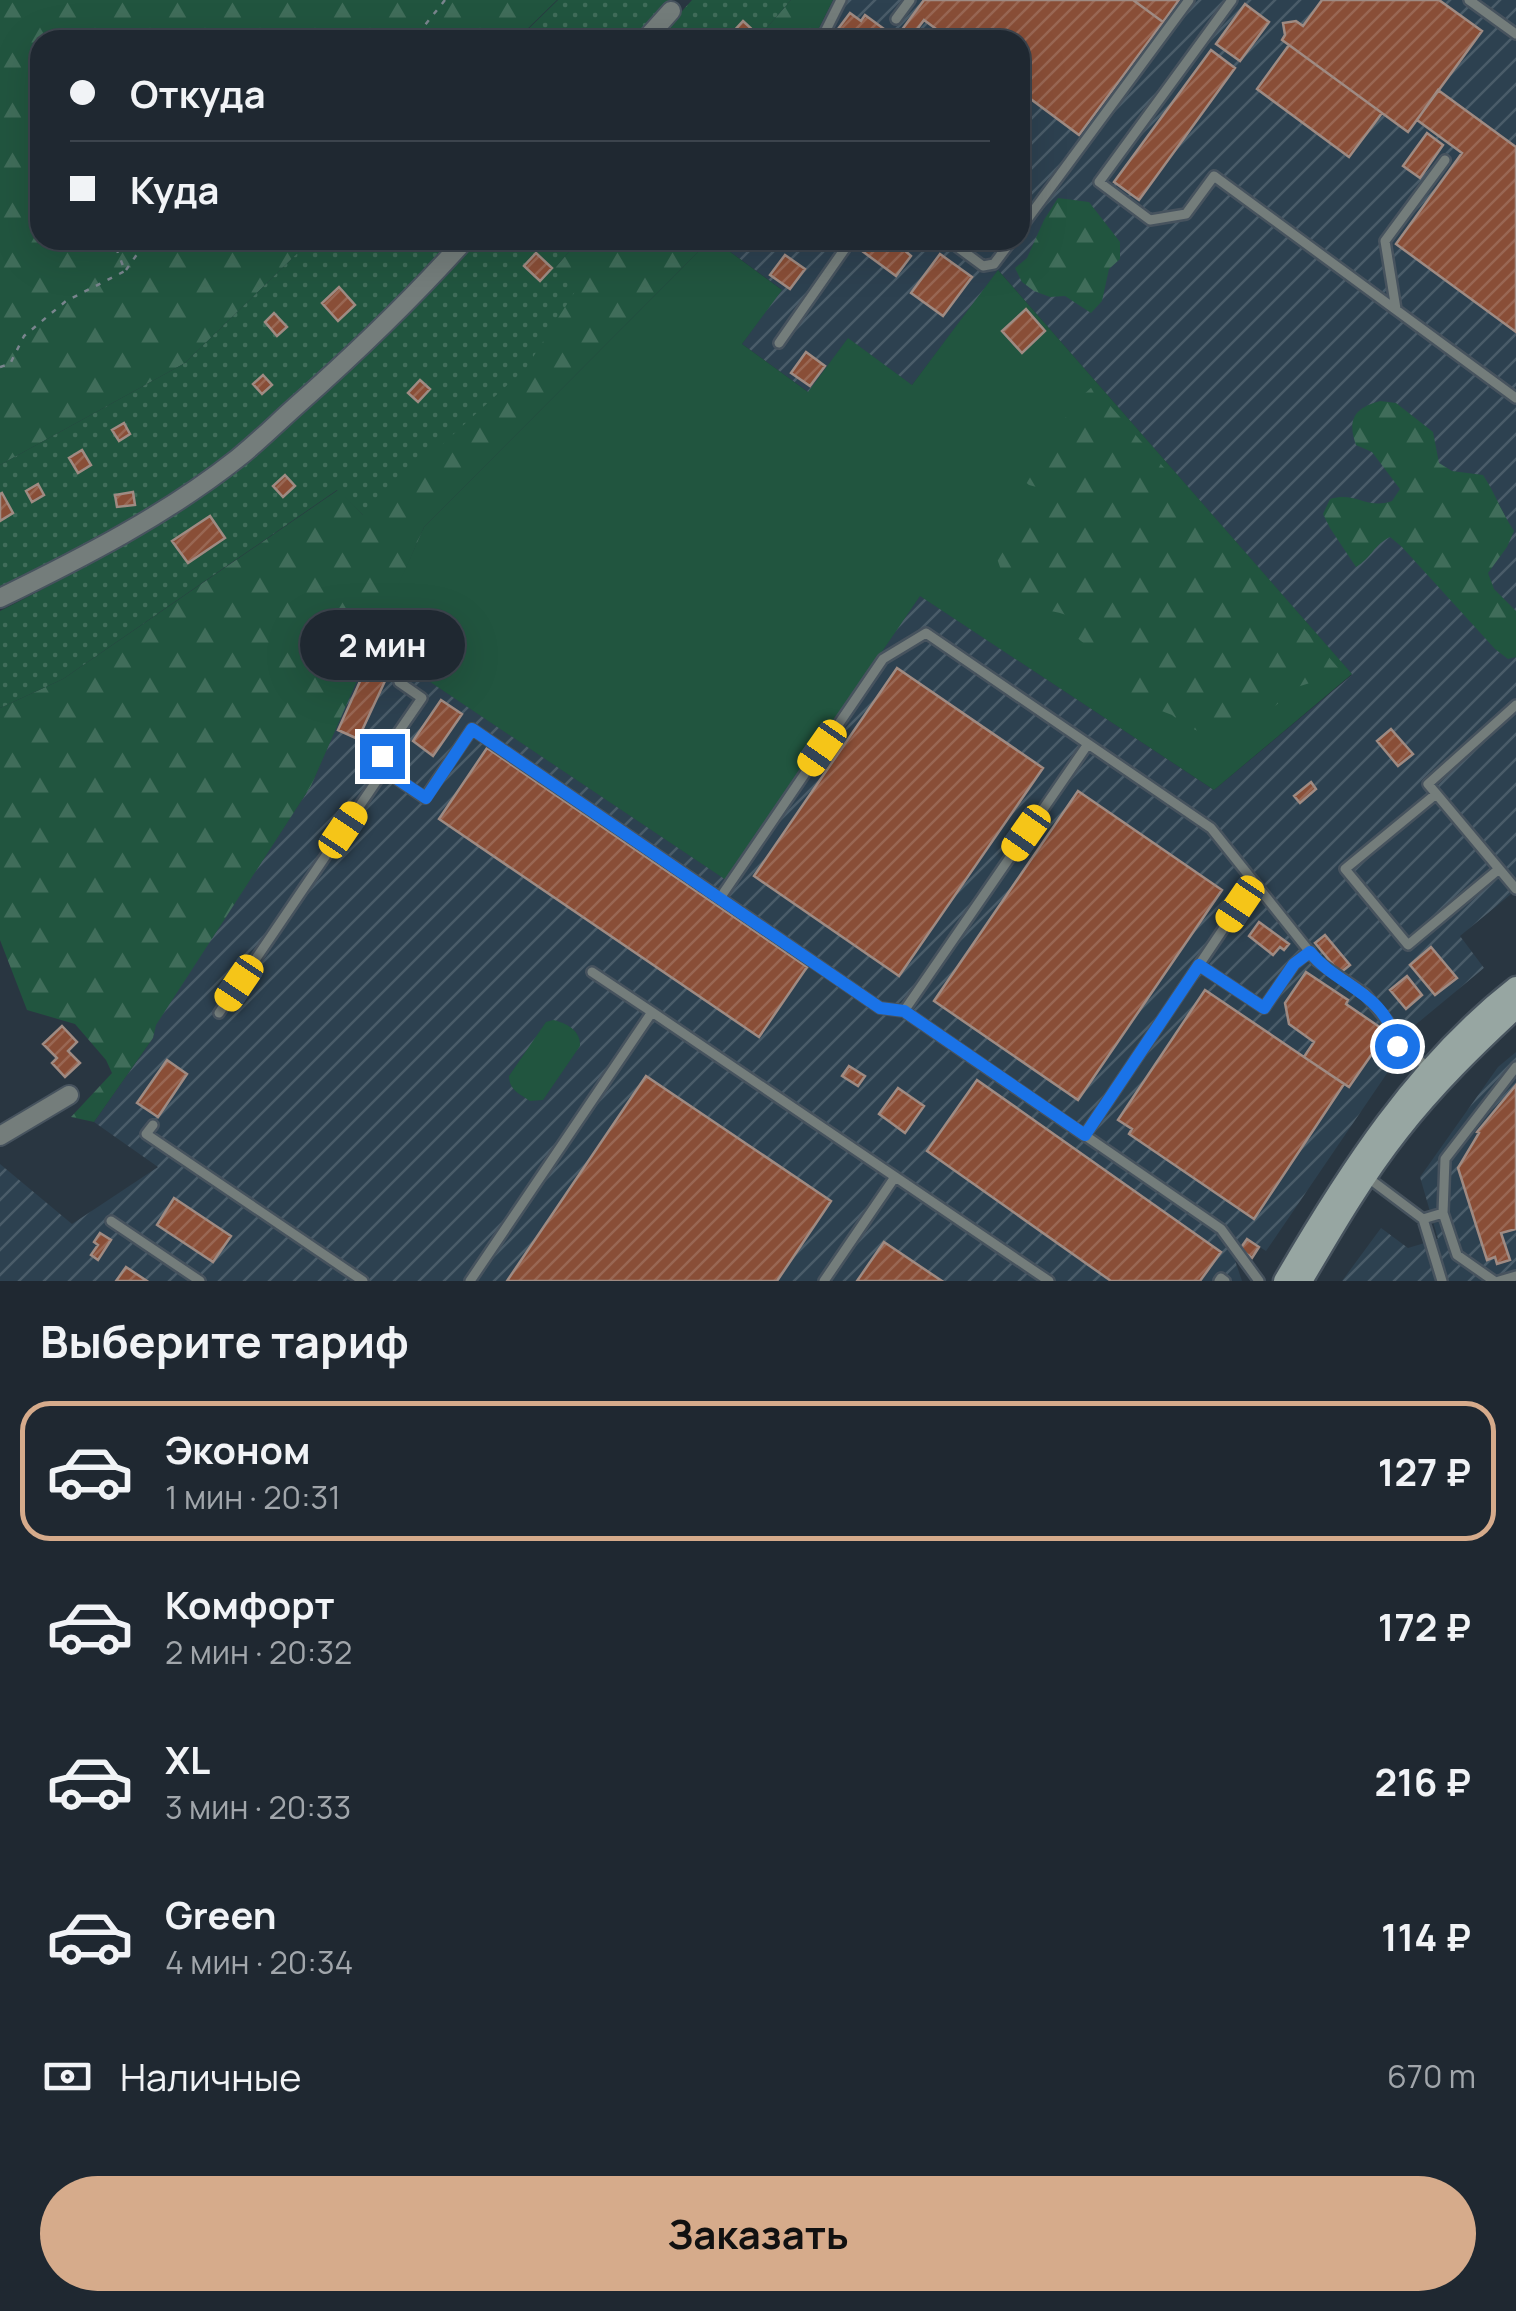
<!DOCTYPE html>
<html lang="ru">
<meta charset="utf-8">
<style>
body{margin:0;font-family:Manrope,sans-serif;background:#2c343d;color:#f1f3f6;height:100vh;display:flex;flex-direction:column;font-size:38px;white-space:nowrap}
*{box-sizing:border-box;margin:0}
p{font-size:32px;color:#a1a6ab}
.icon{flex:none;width:55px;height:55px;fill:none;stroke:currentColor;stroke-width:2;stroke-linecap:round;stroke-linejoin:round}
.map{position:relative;height:1281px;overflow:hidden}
.details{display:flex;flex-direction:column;background:#1f2831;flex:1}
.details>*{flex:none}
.banner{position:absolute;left:30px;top:30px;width:1000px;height:220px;border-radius:30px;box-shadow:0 10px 40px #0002,0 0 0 2px #3c444d;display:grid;align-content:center;height:220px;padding:0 40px;background:#1f2831}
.end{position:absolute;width:45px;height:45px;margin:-22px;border:12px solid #1a73e8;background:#fff;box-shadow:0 0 0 5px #fff}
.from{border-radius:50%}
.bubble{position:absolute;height:70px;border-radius:35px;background:#1f2831;box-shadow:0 10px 40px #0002,0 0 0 2px #3c444d;font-size:32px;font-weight:700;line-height:70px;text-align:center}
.car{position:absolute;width:30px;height:60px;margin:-30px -15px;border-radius:12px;box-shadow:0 0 8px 2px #0007;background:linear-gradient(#f5c518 24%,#345 0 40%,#f5c518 0 76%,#345 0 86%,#f5c518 0)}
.banner b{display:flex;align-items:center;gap:35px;height:95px;font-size:38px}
.banner b+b{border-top:2px solid #3c444d}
.banner i{width:25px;height:25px;background:#f1f3f6}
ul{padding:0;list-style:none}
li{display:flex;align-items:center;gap:30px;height:140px;margin:0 20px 15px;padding:0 20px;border:5px solid transparent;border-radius:30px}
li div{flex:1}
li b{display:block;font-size:38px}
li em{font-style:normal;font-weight:700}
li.current{border-color:#d6ab8b}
li>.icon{width:90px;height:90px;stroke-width:1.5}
h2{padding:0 40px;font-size:45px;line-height:120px}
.pay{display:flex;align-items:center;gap:25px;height:110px;padding:0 40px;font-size:38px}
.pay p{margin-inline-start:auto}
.button{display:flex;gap:20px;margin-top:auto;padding:20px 40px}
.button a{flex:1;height:115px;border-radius:60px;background:#d6ab8b;color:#111;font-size:40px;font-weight:700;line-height:115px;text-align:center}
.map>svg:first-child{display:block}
.industrial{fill:url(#industrial-furrows)}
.green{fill:#21553f}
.forest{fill:url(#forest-firs)}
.garden{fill:url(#garden-dots)}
.building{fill:url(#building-hatch);stroke:#9f8b83;stroke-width:2.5}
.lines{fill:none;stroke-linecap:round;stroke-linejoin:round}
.lane-casing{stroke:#47535e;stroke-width:14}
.street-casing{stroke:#47535e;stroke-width:22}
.secondary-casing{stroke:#47535e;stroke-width:25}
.path{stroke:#7a858e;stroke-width:2.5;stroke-dasharray:5 8;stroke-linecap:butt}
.lane{stroke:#747d7b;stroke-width:9}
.street{stroke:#747d7b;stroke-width:18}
.secondary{stroke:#97a6a2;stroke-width:20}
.route{stroke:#1a73e8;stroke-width:12}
</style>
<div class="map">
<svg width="1516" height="1281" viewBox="0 0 1516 1281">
<defs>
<pattern id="industrial-furrows" width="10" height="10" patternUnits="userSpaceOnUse" patternTransform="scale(2.5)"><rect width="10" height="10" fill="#2d4150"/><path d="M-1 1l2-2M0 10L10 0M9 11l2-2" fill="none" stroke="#4a5c69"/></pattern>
<pattern id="forest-firs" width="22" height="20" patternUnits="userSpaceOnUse" patternTransform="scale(2.5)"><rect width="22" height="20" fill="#21553f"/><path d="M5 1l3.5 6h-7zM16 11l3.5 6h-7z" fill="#406d5a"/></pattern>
<pattern id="garden-dots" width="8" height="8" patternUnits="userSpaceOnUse" patternTransform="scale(2.5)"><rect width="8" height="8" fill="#21553f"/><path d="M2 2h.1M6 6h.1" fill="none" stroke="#406d5a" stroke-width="1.8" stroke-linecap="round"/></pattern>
<pattern id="building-hatch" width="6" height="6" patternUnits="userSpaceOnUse" patternTransform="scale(2.5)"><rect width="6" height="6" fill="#894e37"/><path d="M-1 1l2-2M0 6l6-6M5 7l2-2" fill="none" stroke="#996754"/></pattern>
</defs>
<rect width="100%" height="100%" fill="#293641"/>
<!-- industrial -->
<path class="industrial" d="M833,0h683v890l-56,46 24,32 -76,63 -14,32 -128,188 -19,-12 -13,18 8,24h-1242v-117l72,60 86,-57 -64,-45 59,-84 2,-13 156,-239 61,-143 74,47 474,-95 294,195 138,-115 -353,-404 -87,114 -104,7 -66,-48 39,-55 -67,-49h306v-200h-207z
M1516,1052v229h-174l39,-53 27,20 30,-9 -18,-62 78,-110z"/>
<!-- green -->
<path class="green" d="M710,240h4l68,50 -40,54 66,48 40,-54 64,47 86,-115 354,404 -138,116 -294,-194 -194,284 -354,-237 52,-116z
M553,1020c14,3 28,11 27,26l-37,54 -13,1c-10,-7 -21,-11 -21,-25l37,-54z"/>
<!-- forest -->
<path class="forest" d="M0,0h557l-41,40h-476v200h271l-126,123 -185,102z
M791,0h42l-20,40h-57z
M1058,198l31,4 31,40v17l-11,10 -7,32 -11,12 -26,-17 -15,1 -16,-6 -12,-9 -7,-14 12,-10 17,-38z
M579,240h131l-286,287 -113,259 -155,239 -3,13 -59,84 -23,-5 41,-44 -6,-13 -31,-36 -48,-14 -27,-70v-232l63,-29 275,-189 25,25 192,-247z
M1093,386l247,284 -14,8 -29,9 -23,20 -44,22 -16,5 -16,-3 -14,-6 -12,-10 -31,-12 -12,-10 -4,-14v-15l-7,-13 -31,-5 -12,-10 -1,-17c-14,-8 -25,-8 -40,-11 -24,-6 -30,-31 -38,-52 6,-8 13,-21 21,-27 15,-9 22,-11 33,-26l-6,-14 -15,-4 -12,-10c12,-33 24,-21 40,-42 5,-6 8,-15 12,-22 7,-10 15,-17 24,-25z
M1380,401l16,2 37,29 6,31 13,8 31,4c12,18 19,38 31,56l-7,16 -19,26 6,16 22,22v46l-8,2 -13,-10 -93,-102 -12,-10c-16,8 -19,21 -34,30l-26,-39 -7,-14 7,-15c26,-8 36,11 62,2l8,-12 -28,-37 -16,-7c-9,-25 -2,-37 24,-44z"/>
<!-- garden -->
<path class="garden" d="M558,0h111l-35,40h-117z
M692,0h99l-35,40h-100z
M311,240h144c-50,55 -104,106 -160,156 -21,18 -41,39 -63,56 -70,55 -152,99 -232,136v-123l185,-102z
M476,240h103l-24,28 21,22 -50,78 -162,148 -27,-26 -274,189 -63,29v-97c84,-42 166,-89 240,-145 20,-16 39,-33 58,-50 63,-55 122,-114 178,-176z"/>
<!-- building -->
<path class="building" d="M924,0h209l30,22 -84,113 -59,-44v-51h-69l-27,-20 -15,20 -11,-5z
M1133,0h46l-16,22z
M1322,0h117l43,31 -74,101 -126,-92 3,-5 -2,-12 13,-2 7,5z
M1245,4l24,18 -29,39 -24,-17z
M850,13l11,8 4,-6 34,25h-62l-5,-3z
M743,21l13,12 -6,7h-8l-9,-8z
M1289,45l93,68 -33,44 -92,-68z
M1211,50l24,18 -96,132 -25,-18z
M1438,90l78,57v185l-120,-88 66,-91 -45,-33z
M1427,133l16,12 -23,33 -17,-12z
M864,240h46l-7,9 8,7 -15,20 -38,-28z
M536,253l16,15 -12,13 -16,-15z
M940,254l32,23 -29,39 -32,-23z
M785,255l20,14 -15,20 -20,-14z
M339,287l16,18 -17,16 -16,-18z
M1026,309l19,22 -23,22 -20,-22z
M274,313l13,14 -10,9 -12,-14z
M806,352l19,14 -15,20 -19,-13z
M263,375l9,10 -10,9 -9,-10z
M420,380l10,9 -12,13 -10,-9z
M124,423l6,11 -11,7 -7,-11z
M82,450l9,15 -13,8 -9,-15z
M285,475l10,11 -12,11 -10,-11z
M38,484l6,11 -12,7 -6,-11z
M133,492l2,13 -18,2 -2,-12z
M2,493l11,20 -13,8v-27z
M210,516l15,22 -37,25 -16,-22z
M371,657l21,9 -34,73 -20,-9z
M897,668l146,100 -144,208 -145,-100z
M441,700l21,14 -29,42 -20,-15z
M1391,729l22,25 -15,12 -21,-25z
M487,748l320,219 -48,70 -320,-218z
M1311,782l5,7 -16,14 -6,-7z
M1078,791l144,99 -144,210 -144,-99z
M1259,922l30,22 -5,6 -4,-3 -7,8 -24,-19z
M1325,935l25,30 -10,8 -25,-30z
M1431,947l26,31 -22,17 -25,-30z
M1306,972l42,28 -2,4 35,24 -4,6 6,4 -34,49 -45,-30 10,-15 -25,-18 -4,-21z
M1407,976l15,19 -16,14 -16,-19z
M1205,990l139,94 -90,135 -125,-85 3,-5 -14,-9z
M62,1026l15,16 -9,9 12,12 -15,14 -13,-14 5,-5 -14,-14z
M167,1060l20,14 -29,43 -21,-14z
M849,1066l16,10 -7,10 -16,-10z
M646,1076l185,125 -54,80h-270z
M977,1080l244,172 -21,29h-89l-184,-130z
M1516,1085v144l-15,4 9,27 -13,4 -2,-7 -8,3 -29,-92 21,-35 -2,-1z
M898,1088l26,18 -19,27 -26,-19z
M174,1198l57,38 -18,26 -56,-37z
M100,1233l11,7 -13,20 -7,-5 7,-10 -4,-3z
M1247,1239l12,8 -7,11 -12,-9z
M884,1242l58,39h-85z
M126,1267l21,14h-31z"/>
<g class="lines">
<!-- lane casing -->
<g class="lane-casing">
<path id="lane" d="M1232,0l-133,182 51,38 36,-6 28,-38 302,222
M1469,0l47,34
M896,19l14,-19
M821,40l20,-40
M1020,229l169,-229
M948,240l35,26 11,-2 18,-24
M1396,309l-11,-68 60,-81
M779,343l72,-103
M1516,705l-88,79 88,105
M384,770l-2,-14 40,-58 -23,-16
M1436,794l-91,75 63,76 91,-76
M1199,965l41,-61 19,-15
M592,972l60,40
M904,1011l184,-267
M219,1013l165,-243 41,28 47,-69 248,169
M153,1125l-7,9 217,147
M1085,1135l114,-170 65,43 30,-44 16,-13
M1367,1177l56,42 19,62
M1443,1213l14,42 37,26
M1423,1219l20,-6 2,-54 71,-92
M111,1221l89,60
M470,1281l182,-269 397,269
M824,1281l71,-104
M1219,1281l2,-3 4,3
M1259,1281l-38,-52 -317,-218 -24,-3 -160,-110 163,-239 43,-26 285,195 106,133 48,33 29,35 3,17 32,21
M1499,1281l17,-5"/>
</g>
<!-- street casing -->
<g class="street-casing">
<path id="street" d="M645,40l26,-29
M0,598c82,-40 166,-83 238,-140 20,-16 38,-34 57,-51 60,-53 117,-108 170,-167
M0,1136l69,-41"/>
</g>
<!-- secondary casing -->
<g class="secondary-casing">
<path id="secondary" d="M1284,1281c63,-108 132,-216 232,-294
M1302,1281c30,-51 60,-103 97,-150 35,-45 75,-84 117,-123"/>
</g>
<!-- path -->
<path class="path" d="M405,40l20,-15 20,-25
M126,270l21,-30
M0,367l10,-3 14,-28 42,-35 59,-30 -12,-31"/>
<!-- lane -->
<use href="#lane" class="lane"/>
<!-- street -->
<use href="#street" class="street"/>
<!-- secondary -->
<use href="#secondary" class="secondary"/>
</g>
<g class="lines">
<!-- route -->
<path class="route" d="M382,756l2,14 42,28 46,-69 408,279 24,3 181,124 114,-170 65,43 30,-44 16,-12c28,35 76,40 87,94"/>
</g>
</svg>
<i class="end from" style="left:1397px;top:1046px"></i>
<i class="end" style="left:382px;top:756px"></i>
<div class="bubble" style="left:300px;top:610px;width:165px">2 мин</div>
<i class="car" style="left:822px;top:748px;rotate:215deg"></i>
<i class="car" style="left:343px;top:830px;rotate:34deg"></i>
<i class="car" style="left:1026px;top:833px;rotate:215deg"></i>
<i class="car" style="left:1240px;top:904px;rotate:214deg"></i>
<i class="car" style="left:239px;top:983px;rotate:214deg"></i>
<div class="banner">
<b><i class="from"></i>Откуда</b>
<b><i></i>Куда</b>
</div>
</div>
<section class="details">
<h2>Выберите тариф</h2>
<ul>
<li class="current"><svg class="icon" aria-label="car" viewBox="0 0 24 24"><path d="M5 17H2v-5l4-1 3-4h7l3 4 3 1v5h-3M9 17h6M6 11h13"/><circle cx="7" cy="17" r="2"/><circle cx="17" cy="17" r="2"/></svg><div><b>Эконом</b><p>1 мин · 20:31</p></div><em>127 ₽</em></li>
<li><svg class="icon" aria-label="car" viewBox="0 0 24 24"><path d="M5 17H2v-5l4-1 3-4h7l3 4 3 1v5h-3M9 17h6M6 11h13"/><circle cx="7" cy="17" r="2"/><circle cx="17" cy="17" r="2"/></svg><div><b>Комфорт</b><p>2 мин · 20:32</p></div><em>172 ₽</em></li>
<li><svg class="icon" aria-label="car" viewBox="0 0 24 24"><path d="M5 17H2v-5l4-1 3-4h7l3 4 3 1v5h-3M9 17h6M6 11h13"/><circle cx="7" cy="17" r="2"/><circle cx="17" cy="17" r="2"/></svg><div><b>XL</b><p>3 мин · 20:33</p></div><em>216 ₽</em></li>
<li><svg class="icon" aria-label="car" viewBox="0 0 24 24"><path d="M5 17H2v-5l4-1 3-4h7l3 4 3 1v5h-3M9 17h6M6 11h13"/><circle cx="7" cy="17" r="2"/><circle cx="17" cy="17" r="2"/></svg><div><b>Green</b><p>4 мин · 20:34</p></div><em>114 ₽</em></li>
</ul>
<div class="pay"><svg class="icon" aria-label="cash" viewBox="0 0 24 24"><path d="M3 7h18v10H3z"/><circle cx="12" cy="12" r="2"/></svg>Наличные<p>670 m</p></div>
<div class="button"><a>Заказать</a></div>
</section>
